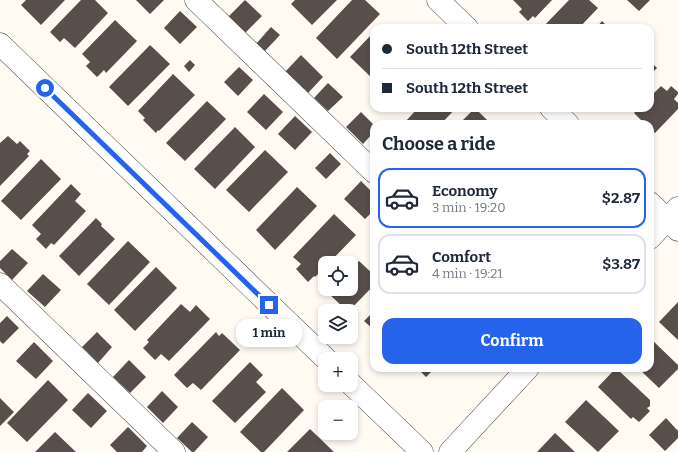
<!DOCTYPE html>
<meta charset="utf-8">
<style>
body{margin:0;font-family:Bitter,serif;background:#f2f2f3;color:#1f2937;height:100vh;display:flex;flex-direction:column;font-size:15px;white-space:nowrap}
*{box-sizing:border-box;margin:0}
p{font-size:13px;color:#747a83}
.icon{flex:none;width:22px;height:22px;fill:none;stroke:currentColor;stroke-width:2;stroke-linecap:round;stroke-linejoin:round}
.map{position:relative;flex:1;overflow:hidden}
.drawer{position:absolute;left:370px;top:120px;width:284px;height:252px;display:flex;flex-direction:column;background:#fff;border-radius:12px;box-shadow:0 2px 6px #0003}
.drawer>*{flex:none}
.hud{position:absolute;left:370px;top:24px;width:284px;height:88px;border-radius:12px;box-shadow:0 2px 6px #0003;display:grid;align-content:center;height:88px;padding:0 12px;background:#fff}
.fabs{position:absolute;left:318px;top:256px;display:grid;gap:8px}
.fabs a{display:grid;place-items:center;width:40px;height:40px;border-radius:8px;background:#fff;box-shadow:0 2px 6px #0003;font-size:20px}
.end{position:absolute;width:18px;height:18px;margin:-9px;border:5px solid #2563eb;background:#fff;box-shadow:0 0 0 2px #fff}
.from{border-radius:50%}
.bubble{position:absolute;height:28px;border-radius:12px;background:#fff;box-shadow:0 2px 6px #0003;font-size:13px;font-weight:700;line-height:28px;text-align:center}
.hud b{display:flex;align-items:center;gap:14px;height:38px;font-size:15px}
.hud b+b{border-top:1px solid #e0e1e3}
.hud i{width:10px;height:10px;background:#1f2937}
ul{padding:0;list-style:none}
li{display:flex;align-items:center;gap:12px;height:60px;margin:0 8px 6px;padding:0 4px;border:2px solid #e0e1e3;border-radius:12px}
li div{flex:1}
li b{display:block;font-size:15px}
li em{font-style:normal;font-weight:700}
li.on{border-color:#2563eb}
li>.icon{width:36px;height:36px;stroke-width:1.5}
h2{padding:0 12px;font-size:18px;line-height:48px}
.cta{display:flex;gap:8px;margin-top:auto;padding:8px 12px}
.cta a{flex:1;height:46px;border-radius:12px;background:#2563eb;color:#fff;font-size:16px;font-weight:700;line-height:46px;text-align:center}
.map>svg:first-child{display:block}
.building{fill:#584f4b}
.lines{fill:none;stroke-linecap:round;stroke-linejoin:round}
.minor-casing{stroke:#424242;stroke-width:23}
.minor{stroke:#fff;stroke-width:22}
.route{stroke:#2563eb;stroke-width:5}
</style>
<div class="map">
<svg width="678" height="452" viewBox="0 0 678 452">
<rect width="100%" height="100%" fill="#fffbf2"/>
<!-- building -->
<path class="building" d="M26,0h39l-24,25 -20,-20z
M81,0h14l13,13 -33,35 -11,-10 -4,4 -10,-10z
M136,0h28l-14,14z
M245,0l17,16 -19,19 -17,-16z
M295,0h42l-25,25 -21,-21z
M352,0h13l15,14 -43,45 -21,-21z
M513,0h39l-17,18 -2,-2 -5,5 -9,-9 3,-3z
M569,0h20l9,8 -19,20h-37z
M627,0h23l-11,11z
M180,11l17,16 -17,17 -16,-16z
M115,20l22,21 -31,32 -2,-3 -7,7 -11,-11 4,-4 -8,-8z
M602,21l7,7h-13z
M271,27l9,8 -16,17 -8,-8z
M374,32v44l-2,2 -22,-21z
M150,45l20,19 -42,42 -19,-19z
M301,55l22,22 -15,16 -23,-21z
M190,60l5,5 -6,7 -5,-6z
M650,61l7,7 -7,7z
M239,67l14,13 -15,16 -14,-14z
M173,74l22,21 -36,36 -1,-1 -2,3 -13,-13 2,-2 -7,-7z
M328,83l15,14 -15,14 -14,-13z
M661,86l6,5 4,-5 7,6v2l-4,5 4,4v6l-23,24 -5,-5v-4h-5l-11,-11 5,-5h11v-11z
M264,94l19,18 -17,18 -19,-18z
M207,101l19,18 -41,42 -19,-18z
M418,108h38l-15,16h-34l-2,-2z
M475,108l16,16h-32z
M361,112l13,13v7l-11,12 -17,-17z
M295,116l17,16 -17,18 -17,-16z
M235,127l20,20 -40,42 -21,-20z
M8,136l9,8 3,-3 10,10 -3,3 2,2 -29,30v-43z
M265,150l23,22 -39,40 -23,-22z
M330,153l11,11 -15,15 -11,-11z
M41,159l20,20 -40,41 -20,-19z
M361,181l13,13v16l-9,9 -21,-20z
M71,184l10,10 -6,7 11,10 -32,34 -3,-2 -5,6 -10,-10 5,-5 -9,-9z
M297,187l20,19 -42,44 -19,-20z
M334,214l22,21 -27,28h-4v4l-10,10 -1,-1 -6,6 -12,-13 5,-5 -8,-7z
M96,218l6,6 -1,2 14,13 -36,37 -20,-20z
M128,241l22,21 -41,43 -22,-21z
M12,249l16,14 -16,17 -12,-12v-7z
M359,261l15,14v10l-25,26h-2l-19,-18 4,-4h19v-20z
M156,267l21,21 -42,43 -21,-21z
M43,274l18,16 -16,17 -18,-16z
M678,302v38l-19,-18z
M181,304l9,8 6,-7 14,14 -41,42 -8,-7 -6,6 -12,-12 6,-6 -2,-2z
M374,311v19l-10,-9z
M7,316l12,12 -16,16 -3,-3v-18z
M97,332l15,15 -14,16 -16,-16z
M216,332l3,4 3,-3 18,17 -39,40 -8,-7 -6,5 -13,-13z
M650,338l28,27v4l-19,19 -21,-20h12z
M34,342l19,19 -17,18 -20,-18z
M129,360l17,17 -16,16 -17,-16z
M250,362l13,13 -7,7 10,10 -31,31 -23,-22z
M411,368h24l-9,9 -8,-8 -3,3z
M616,368l34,32v6l-3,2 3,3 -11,11 -6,-5 -2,2 -33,-32z
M48,380l20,20 -41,42 -20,-19z
M282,388l22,22 -40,42h-3l-21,-20z
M162,391l16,16 -15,16 -16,-16z
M88,393l19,18 -16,17 -19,-18z
M0,398l14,14 -14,14z
M586,400l33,31 -21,21 -33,-30z
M666,418l12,13v7l-13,13 -16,-16z
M192,422l16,15 -14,15h-2l-15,-14z
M128,427l19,19 -5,6h-25l-7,-7z
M310,429l24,23h-47z
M55,432l21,20h-41z
M555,433l20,19h-38z"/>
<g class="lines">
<!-- minor casing -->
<g class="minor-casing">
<path id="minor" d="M196,0l178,172
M438,0l29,28
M0,44l326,315
M551,108l17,16
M650,203l28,27
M650,238l28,-30
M0,284l174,168
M351,384l71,68
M450,452l78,-84"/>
</g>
<!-- minor -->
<use href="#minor" class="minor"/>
</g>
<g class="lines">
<!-- route -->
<path class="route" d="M45,88l224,217"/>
</g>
</svg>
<div class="fabs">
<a><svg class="icon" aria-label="locate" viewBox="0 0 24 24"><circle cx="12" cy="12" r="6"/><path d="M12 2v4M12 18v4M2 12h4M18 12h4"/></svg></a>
<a><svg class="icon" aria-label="layers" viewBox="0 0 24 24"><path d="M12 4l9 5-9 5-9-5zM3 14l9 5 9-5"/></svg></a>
<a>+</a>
<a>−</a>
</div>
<i class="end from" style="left:45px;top:88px"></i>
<i class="end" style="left:269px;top:305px"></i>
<div class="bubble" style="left:236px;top:319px;width:66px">1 min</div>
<div class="hud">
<b><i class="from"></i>South 12th Street</b>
<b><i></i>South 12th Street</b>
</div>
<section class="drawer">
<h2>Choose a ride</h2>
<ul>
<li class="on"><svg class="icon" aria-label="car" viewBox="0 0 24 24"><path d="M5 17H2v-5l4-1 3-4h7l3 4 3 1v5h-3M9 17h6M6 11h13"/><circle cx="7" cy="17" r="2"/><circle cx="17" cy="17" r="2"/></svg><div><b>Economy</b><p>3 min · 19:20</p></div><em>$2.87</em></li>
<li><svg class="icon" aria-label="car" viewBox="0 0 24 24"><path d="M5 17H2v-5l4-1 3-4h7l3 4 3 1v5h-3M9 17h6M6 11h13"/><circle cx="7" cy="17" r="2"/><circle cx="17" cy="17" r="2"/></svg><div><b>Comfort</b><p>4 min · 19:21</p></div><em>$3.87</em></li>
</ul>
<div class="cta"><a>Confirm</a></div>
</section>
</div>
